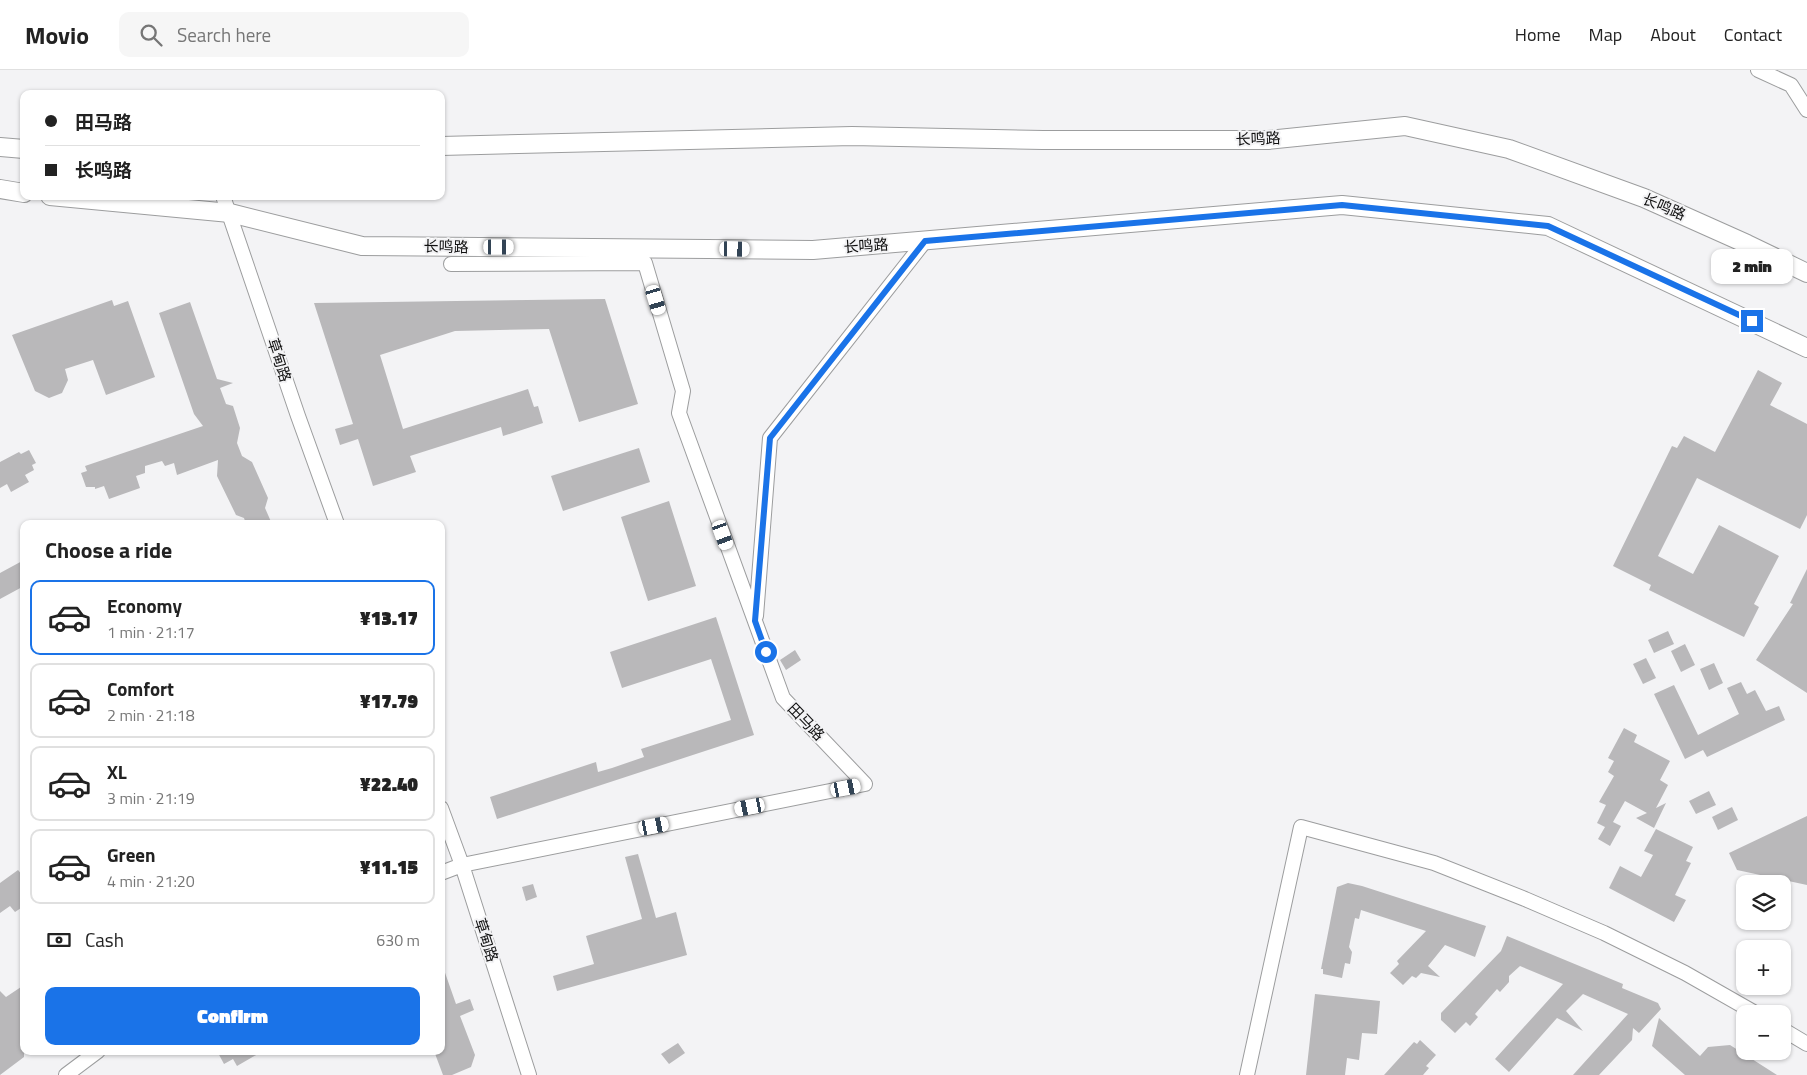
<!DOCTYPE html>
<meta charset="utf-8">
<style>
body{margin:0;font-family:"Titillium Web","Noto Sans SC",sans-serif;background:#f6f6f6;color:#222;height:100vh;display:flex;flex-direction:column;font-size:19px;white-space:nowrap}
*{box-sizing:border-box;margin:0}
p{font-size:16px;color:#767676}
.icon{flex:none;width:28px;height:28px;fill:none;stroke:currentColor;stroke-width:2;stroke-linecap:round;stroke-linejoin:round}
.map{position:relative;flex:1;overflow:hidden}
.side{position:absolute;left:20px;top:450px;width:425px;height:535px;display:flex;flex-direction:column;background:#fff;border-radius:10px;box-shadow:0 1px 4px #0004}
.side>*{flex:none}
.banner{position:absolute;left:20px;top:20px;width:425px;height:110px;border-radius:10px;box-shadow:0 1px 4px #0004;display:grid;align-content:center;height:110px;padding:0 25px;background:#fff}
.fabs{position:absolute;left:1736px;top:805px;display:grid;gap:10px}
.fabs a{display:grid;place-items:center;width:55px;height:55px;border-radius:10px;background:#fff;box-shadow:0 1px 4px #0004;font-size:25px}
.end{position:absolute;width:22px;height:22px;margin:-11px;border:6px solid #1a73e8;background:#fff;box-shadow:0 0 0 2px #fff}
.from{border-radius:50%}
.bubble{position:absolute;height:35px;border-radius:10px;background:#fff;box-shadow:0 1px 4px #0004;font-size:16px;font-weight:800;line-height:35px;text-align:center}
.car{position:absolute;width:15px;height:30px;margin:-15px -8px;border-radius:6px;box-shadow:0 0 4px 1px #0007;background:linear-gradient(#fff 24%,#345 0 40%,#fff 0 76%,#345 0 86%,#fff 0)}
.banner b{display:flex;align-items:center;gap:18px;height:48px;font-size:19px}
.banner b+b{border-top:1px solid #e0e0e0}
.banner i{width:12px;height:12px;background:#222}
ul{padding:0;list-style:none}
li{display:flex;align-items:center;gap:15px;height:75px;margin:0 10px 8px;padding:0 15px;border:2px solid #e0e0e0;border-radius:10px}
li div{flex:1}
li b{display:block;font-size:19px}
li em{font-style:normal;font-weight:800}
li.on{border-color:#1a73e8}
li>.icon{width:45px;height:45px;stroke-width:1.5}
h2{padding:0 25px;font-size:22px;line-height:60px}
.pay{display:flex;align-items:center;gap:12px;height:55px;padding:0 25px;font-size:19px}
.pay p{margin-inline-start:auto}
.primary-button{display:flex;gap:10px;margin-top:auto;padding:10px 25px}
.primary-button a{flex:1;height:58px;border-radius:10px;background:#1a73e8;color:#fff;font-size:20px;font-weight:800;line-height:58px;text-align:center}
header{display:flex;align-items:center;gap:30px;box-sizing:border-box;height:70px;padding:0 25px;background:#fff;border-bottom:1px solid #e0e0e0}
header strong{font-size:24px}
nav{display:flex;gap:28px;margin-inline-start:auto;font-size:18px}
.search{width:350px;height:45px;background:#f6f6f6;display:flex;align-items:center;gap:12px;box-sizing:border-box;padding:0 18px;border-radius:10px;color:#767676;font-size:19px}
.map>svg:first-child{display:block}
.building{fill:#b9b8ba}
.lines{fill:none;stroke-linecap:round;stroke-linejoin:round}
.minor-casing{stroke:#9c9d9e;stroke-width:16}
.major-casing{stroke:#9c9d9e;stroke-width:20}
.minor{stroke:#fff;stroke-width:14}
.major{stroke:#fff;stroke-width:18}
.route{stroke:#1a73e8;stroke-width:6}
.labels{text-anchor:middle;stroke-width:4;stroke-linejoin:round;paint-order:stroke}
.street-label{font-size:15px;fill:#101010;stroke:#f3f3f5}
</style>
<header>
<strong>Movio</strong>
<div class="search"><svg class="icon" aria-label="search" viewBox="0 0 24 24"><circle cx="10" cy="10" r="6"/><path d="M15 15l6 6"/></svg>Search here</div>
<nav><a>Home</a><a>Map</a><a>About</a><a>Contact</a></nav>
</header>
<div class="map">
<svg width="1807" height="1005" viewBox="0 0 1807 1005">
<rect width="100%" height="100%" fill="#f3f3f5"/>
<!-- building -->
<path class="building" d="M605,229l33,105 -59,18 -30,-93 -94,2 -75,24 23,74 125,-40 6,18 4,-1 5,17 -40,13 -2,-9 -91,29 6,16 -43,14 -15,-47 -18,6 -5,-16 18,-5 -39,-121z
M112,230l2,6 14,-5 27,76 -49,18 -13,-35 -28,9 3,11 -6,13 -13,5 -14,-7 -23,-56z
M190,232l27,77 16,4 -13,5 6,16 7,2 7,22 -3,15 5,13 10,6 16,36 -3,10 7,16h-26l-2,-6 -8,-3 -19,-39 1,-16 -41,15 -3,-12 -9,3 -3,-5 -17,5v7l-9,3 4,12 -31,11 -5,-13 -9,3v-2h-9l-5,-14 6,-2 -2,-5 118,-40 -9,-12 -35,-101z
M1758,300l24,13 -12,22 37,19v91l-7,14 -103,-51 -39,78 35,18 26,-49 60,31 -25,48 5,3 -15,30 -95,-47 2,-5 -38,-19 59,-120 5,2 7,-12 31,16z
M639,378l11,34 -87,29 -12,-35z
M29,380l7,13 -4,2 2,5 -9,5 4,7 -18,10 -4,-8 -7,4v-26l19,-10 2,2z
M669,431l27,85 -48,15 -27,-84z
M24,490v26l-24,13v-26z
M1807,499v124l-51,-33 37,-56 -3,-1z
M716,547l38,118 -257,84 -7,-22 106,-35 2,10 14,-4 32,-11 -3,-8 90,-29 -20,-61 -89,29 -12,-36z
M1668,561l6,13 -20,9 -6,-13z
M1685,574l10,21 -14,7 -10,-21z
M795,580l6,10 -15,10 -6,-10z
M1646,588l10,20 -13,6 -10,-20z
M1714,593l9,20 -14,7 -9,-21z
M1741,612l6,12 8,-4 11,21 13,-5 6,14 -78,37 -4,-7 -18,9 -31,-65 20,-9 24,50 41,-21 -12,-26z
M1624,658l13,7 -3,7 36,19 -10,19 8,5 -12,23 10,-5 -12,25 -18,-10 11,-5 -22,-12 -12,21 8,4 -11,20 -12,-7 7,-12 -8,-4 9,-18 -7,-3 15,-26 -6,-4 6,-11 -6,-3z
M1709,721l7,14 -20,9 -7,-13z
M1732,737l6,13 -20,10 -6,-13z
M1807,746v69l-70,-15 -8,-17z
M1656,759l37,18 -7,14 5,2 -16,32 11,5 -12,22 -65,-34 11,-22 21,11 12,-22 -9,-4z
M638,784l18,64 20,-6 11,43 -130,36 -4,-15 41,-12 -8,-28 56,-17 -17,-62z
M18,800l6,7v29l-9,6 -5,-6 -10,7v-30z
M1348,813l14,3 124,40 -11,31 -30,-12 -17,21 12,11 -19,-4 -5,5 -4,-2 -9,9 -13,-12 9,-9 -2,-3 29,-30 -65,-21 -2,9 -4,-1 -6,29 3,5 -2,12 -5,-1 -3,15 -19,-4v-5h-2l16,-82z
M533,814l4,13 -11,4 -4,-14z
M1507,866l116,48 -1,4 36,15 3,6 -22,24 -6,-5 -1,12 -33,35h-26l55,-61 -45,-20 -17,17 17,20 -26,-13 -48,54 -14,-13 68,-75 -43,-18 -11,10v6l-9,10 -3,-3 -22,25 3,3 -8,9 -4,-4 -11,11 -14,-13v-7l60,-62z
M443,897l13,37 14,-5 4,11 -14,6 15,39 -4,12 -19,8h-9l-9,-24h7z
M24,915v72l-24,18v-84l6,6z
M1315,924l65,7 -3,33 -15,-1 -3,27 -12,-2 -2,17h-39z
M1659,948l41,38 8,-9 22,-2 47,30h-92l-33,-29z
M1420,970l16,15 -10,11 3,2 -6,7h-39l30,-33 3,2z
M678,973l7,10 -16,11 -8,-10z
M217,981h46l-26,15 -4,-7 -9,5z"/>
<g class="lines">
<!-- minor casing -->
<g class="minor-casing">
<path id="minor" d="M1758,0l33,15 16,25
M223,126l75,220 39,108
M451,194l194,-1 38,128 -4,22 104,285 82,86
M756,546l14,-178 155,-197
M441,738l21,57 67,210
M441,803l21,-8 403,-81
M1782,959l25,15
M66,1005l32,-24
M1247,1005l54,-248 133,36 91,36 79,34 81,40 72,41"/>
</g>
<!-- major casing -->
<g class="major-casing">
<path id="major" d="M441,76l411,-10 191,4h225l137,-14 104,23 135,49 103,46 60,29
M0,77l24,2
M0,119l24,4
M50,126l180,17 132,33 451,4 529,-45 206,21 259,122"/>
</g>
<!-- minor -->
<use href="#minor" class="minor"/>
<!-- major -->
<use href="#major" class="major"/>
</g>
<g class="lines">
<!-- route -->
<path class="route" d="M766,582l-11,-31 15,-183 155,-197 417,-36 206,21 204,95"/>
</g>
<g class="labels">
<!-- street labels -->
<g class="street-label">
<text transform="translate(1258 69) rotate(-2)" y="5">长鸣路</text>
<text transform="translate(1664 137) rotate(23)" y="5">长鸣路</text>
<text transform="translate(866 176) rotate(-4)" y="5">长鸣路</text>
<text transform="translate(446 177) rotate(1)" y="5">长鸣路</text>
<text transform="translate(279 290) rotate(72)" y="5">草甸路</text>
<text transform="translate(806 652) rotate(46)" y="5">田马路</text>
<text transform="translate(486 870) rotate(72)" y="5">草甸路</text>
</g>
</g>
</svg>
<div class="fabs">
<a><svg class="icon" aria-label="layers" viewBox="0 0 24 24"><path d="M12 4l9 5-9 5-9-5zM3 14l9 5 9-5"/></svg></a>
<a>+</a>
<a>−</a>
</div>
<i class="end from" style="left:766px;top:582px"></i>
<i class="end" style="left:1752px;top:251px"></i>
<div class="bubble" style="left:1711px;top:179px;width:82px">2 min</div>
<i class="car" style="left:499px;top:177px;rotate:90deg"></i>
<i class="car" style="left:735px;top:179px;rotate:91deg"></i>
<i class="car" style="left:656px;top:230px;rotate:163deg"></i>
<i class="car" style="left:723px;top:465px;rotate:160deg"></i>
<i class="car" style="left:846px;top:718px;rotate:79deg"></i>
<i class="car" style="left:750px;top:737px;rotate:259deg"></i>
<i class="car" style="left:654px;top:756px;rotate:79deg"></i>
<div class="banner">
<b><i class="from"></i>田马路</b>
<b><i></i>长鸣路</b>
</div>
<section class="side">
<h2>Choose a ride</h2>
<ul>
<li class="on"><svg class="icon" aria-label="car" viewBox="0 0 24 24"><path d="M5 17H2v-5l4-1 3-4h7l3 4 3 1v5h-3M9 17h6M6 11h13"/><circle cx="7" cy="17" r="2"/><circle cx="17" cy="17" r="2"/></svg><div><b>Economy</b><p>1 min · 21:17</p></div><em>¥13.17</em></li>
<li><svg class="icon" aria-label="car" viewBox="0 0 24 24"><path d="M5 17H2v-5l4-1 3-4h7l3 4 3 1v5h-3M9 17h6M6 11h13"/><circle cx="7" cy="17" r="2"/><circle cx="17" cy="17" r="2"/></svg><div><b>Comfort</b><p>2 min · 21:18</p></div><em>¥17.79</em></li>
<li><svg class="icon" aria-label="car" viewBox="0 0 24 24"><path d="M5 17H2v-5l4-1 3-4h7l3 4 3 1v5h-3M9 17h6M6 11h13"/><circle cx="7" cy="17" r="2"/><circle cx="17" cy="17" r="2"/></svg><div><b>XL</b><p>3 min · 21:19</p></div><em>¥22.40</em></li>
<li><svg class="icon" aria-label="car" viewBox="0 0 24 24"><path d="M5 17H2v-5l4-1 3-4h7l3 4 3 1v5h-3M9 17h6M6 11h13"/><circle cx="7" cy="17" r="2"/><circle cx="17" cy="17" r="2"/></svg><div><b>Green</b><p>4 min · 21:20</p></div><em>¥11.15</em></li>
</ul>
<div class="pay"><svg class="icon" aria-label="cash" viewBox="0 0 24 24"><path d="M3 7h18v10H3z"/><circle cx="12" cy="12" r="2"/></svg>Cash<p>630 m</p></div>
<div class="primary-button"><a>Confirm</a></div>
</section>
</div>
